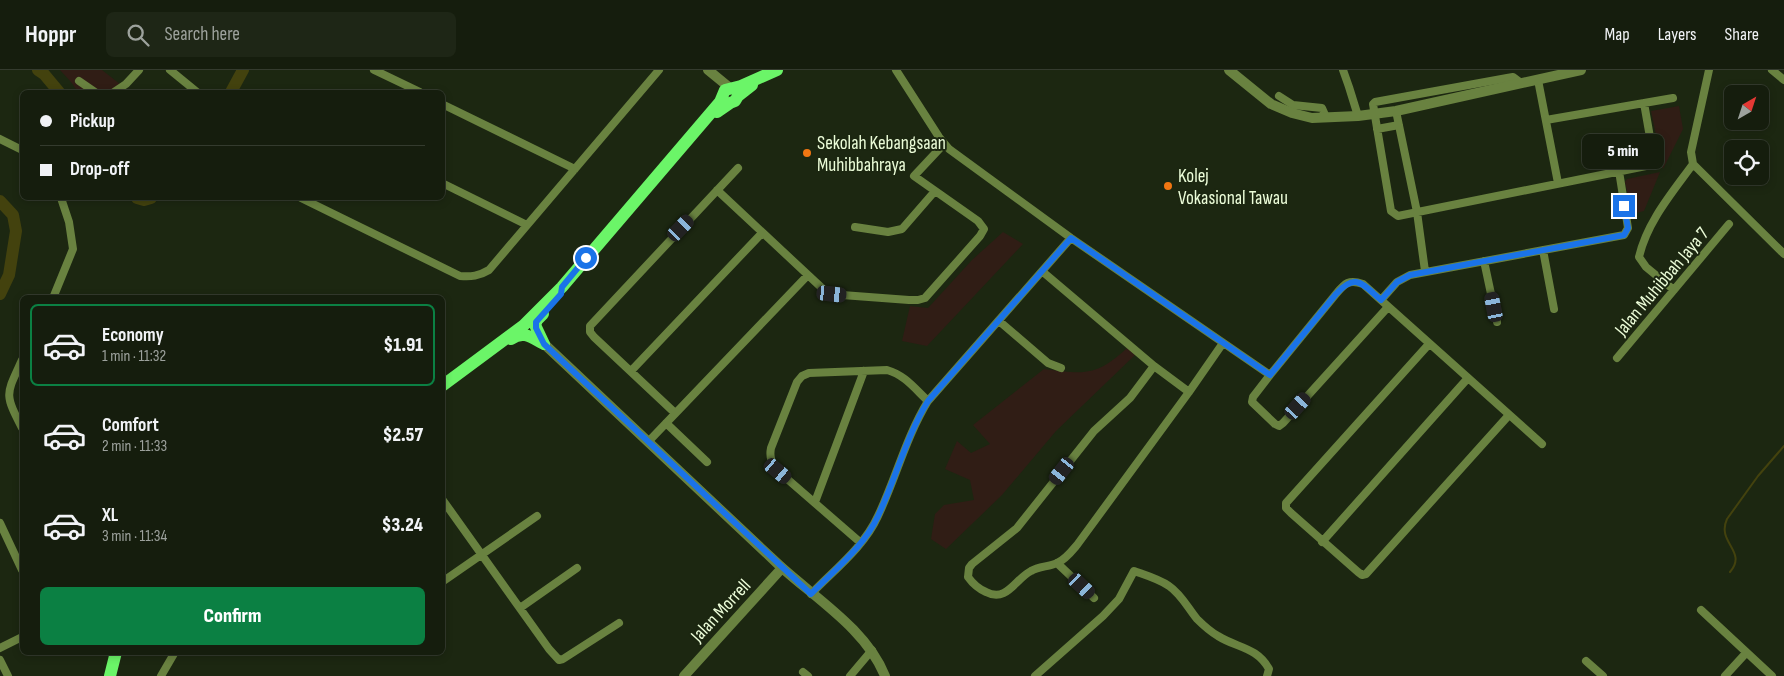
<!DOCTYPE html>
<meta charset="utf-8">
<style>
body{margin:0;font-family:"Sofia Sans Condensed",sans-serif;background:#1e2616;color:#f1f3f6;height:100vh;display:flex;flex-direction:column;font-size:19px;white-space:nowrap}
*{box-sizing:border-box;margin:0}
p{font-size:16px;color:#9da29d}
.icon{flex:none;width:28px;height:28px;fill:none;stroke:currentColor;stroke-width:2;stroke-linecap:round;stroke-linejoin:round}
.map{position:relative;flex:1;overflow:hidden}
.panel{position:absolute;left:20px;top:225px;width:425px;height:360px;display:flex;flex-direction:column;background:#151d0d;border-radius:8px;box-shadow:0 2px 8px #0003,0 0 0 1px #343b2e}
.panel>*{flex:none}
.hud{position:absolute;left:20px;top:20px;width:425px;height:110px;border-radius:8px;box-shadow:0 2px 8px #0003,0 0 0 1px #343b2e;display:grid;align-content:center;height:110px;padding:0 20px;background:#151d0d}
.needle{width:32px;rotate:39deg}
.tools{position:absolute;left:1724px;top:15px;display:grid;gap:10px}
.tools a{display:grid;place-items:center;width:45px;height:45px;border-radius:8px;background:#151d0d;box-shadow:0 2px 8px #0003,0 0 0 1px #343b2e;font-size:25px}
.end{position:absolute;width:22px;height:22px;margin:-11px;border:6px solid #1a73e8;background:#fff;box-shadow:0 0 0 2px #fff}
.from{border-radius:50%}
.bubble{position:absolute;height:35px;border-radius:8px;background:#151d0d;box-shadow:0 2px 8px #0003,0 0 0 1px #343b2e;font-size:16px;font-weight:800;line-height:35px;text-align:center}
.car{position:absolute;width:15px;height:30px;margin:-15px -8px;border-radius:6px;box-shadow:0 0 4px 1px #0007;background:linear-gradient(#222 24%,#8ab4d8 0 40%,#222 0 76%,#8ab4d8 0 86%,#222 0)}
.hud b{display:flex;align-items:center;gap:18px;height:48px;font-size:19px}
.hud b+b{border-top:1px solid #343b2e}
.hud i{width:12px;height:12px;background:#f1f3f6}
ul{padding:9px 0 0;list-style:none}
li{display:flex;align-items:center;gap:15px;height:82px;margin:0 10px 8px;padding:0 10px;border:2px solid transparent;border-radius:8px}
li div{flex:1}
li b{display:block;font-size:19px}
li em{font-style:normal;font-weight:800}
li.selected{border-color:#0b8043}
li>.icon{width:45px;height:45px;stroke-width:1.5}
.action{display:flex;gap:10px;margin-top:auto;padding:10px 20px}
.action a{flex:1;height:58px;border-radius:8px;background:#0b8043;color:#fff;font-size:20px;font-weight:800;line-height:58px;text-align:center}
header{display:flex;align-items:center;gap:30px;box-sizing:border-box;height:70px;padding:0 25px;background:#151d0d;border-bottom:1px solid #343b2e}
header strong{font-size:24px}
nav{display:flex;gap:28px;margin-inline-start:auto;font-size:18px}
.search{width:350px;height:45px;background:#1e2616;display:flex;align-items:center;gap:12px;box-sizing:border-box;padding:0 18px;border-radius:8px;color:#9da29d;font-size:19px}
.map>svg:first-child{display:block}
.green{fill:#301d15}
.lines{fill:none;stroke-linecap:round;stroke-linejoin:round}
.stream{stroke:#43420e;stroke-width:2}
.river{stroke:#43420e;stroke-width:12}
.minor{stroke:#698240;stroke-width:8}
.tertiary{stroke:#698240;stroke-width:10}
.primary{stroke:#6bf568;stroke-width:12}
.route{stroke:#1a73e8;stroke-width:6}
.poi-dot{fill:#f07612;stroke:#1c2711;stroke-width:2}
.labels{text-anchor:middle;stroke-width:4;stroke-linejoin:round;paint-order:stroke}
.poi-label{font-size:19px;fill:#ecfdd9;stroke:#1c2711;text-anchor:start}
.street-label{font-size:19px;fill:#ecfdd9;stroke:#1c2711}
</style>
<header>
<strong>Hoppr</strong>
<div class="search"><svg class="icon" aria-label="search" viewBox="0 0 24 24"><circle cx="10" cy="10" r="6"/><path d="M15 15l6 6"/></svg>Search here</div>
<nav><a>Map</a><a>Layers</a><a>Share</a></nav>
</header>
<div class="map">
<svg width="1784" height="606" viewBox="0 0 1784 606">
<rect width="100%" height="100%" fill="#1c2711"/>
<!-- green -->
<path class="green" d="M60,0h42l23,18 -3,4h-44l-7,-10z
M1679,36l4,23 -20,40 -12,-58z
M1660,102l-16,39 -12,3 -7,-32 2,-3z
M1003,162l20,12 -96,102 -25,-5 8,-35 18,2 44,-48z
M1127,278l8,7 -79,76 -54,64 -56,54 -15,-10 4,-25 9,-9 30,-5 -4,-20 -25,-11 12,-28 14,12 19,-9 -17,-19 71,-56c40,5 52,8 83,-21z"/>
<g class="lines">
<!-- stream -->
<path class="stream" d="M1730,502c18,-21 -14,-29 -3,-53l31,-43 26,-30"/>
<!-- river -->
<path class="river" d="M38,0l6,4 15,18
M231,22l12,-22
M137,128l7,2 7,-2
M0,131l13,14 3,16 -7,44 -9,19"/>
<!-- minor -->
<path class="minor" d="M170,0l27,22
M374,0l46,22
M896,0l43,67 10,12 122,89 199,137
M1343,0l6,17 9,29
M1709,0l-18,82 2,12 91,90
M1772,0l12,10
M1538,10l20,103
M79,11l16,11
M1521,13l-8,-6 -6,1 -132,24 -2,2 18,107 7,5 253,-51 3,-2v-3l-10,-57
M114,22l12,-8 13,-14
M1279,26l14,9 29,3 4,9
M442,34l133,65
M1396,41l21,101 8,59
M1546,50l127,-22
M1377,59l22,-4
M0,69l22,11
M442,113l85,42
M717,120l106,99 9,5 10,1 67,5h9l7,-2 55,-62 4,-7 -6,-8 -64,-45 30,-32
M301,128l159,78c11,1 19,0 29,-6l170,-200
M855,157l33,5 14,-3 33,-38
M1543,180l11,59
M1484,191l13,61
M1043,202l111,94 35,26
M1674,220l-28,-23 -7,-10c8,-35 33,-64 54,-93
M53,228l20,-49 -4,-27 -8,-24
M1381,230l16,-18 13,-7 214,-40 4,-7 -9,-57
M1388,237l-105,116 -4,3 -4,-2 -23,-22 1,-5 17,-22 66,-81c9,-11 13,-15 27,-10l179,160
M999,251l49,42 13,5
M1429,274l-143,159v5l5,5 67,59 4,3 4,-1 143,-159
M1617,288l112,-134
M22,290c-16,35 -18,33 0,68
M1154,296l-24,32 -36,33 -77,97 -45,36 -3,4 -1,9c5,7 11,12 18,15 21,11 29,-13 45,-21 8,-5 18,-4 26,-8 8,-3 15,-12 20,-18l112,-153 34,-49
M631,301l131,-138
M675,343l-81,-76 -4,-5v-6l148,-158
M666,353l41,39
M648,372l159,-166
M442,429l107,150 10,11 4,-1 56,-36
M815,432l49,-131
M0,453l22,47
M1322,472l146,-164
M861,473l-83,-72c-6,-8 -9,-13 -7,-23l26,-66 5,-6 7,-3 78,-3c18,5 28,19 41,31
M1057,493l37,35
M442,512l95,-66
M811,524c23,-24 53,-47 67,-78 18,-38 28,-79 50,-115l143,-163
M520,538l57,-40
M1701,540l71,66
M0,578l22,-11
M0,590l8,16
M1586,591l17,15
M803,602l5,4
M161,606l14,-24
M850,606l22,-26
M1035,606l68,-60 16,-17 15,-28c11,4 25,8 35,15 12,8 19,22 28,33 6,6 14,13 21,17 19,12 39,11 51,33l-2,7
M1725,606l21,-23"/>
<!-- tertiary -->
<path class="tertiary" d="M708,0l22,18
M1229,0l42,34 21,9 20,5 46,-2 38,-5 185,-41
M540,270c79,75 159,150 239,225 37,34 87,64 106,111
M684,606l98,-108"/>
<!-- primary -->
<path class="primary" d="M717,42l13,-9 5,-2 3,-5 14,-11
M543,244l-6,6 -2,5 9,19
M511,269c13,-9 21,-1 33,5
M442,316l82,-61 38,-38 158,-185 5,-12 16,-4 36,-16
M110,606l6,-24"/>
</g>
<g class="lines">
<!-- route -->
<path class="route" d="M586,188l-24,29 -1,7 -25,28v6l8,16 267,250c23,-24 53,-47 67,-78 18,-38 28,-79 50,-115l143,-163 199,137 66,-81c20,-22 26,-10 45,6l16,-18 13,-7 214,-40 4,-7 -4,-22"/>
</g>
<!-- markers -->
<g class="poi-dot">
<circle cx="807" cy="83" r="5"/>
<circle cx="1168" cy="116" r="5"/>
</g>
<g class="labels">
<!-- poi labels -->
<g class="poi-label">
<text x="817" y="79">Sekolah Kebangsaan<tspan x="817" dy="22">Muhibbahraya</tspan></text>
<text x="1178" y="112">Kolej<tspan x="1178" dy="22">Vokasional Tawau</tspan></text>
</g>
<!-- street labels -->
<g class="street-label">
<text transform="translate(1661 211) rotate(-50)" y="7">Jalan Muhibbah Jaya 7</text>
<text transform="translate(720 540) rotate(-47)" y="7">Jalan Morrell</text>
</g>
</g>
</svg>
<div class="tools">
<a><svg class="needle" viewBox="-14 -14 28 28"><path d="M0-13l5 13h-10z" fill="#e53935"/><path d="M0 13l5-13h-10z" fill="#9da29d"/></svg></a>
<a><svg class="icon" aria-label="locate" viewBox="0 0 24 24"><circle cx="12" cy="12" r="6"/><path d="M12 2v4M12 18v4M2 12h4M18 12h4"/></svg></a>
</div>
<i class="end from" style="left:586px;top:188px"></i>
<i class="end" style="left:1624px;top:136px"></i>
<div class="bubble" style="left:1582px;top:64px;width:82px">5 min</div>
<i class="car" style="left:681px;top:158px;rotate:44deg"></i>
<i class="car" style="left:832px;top:224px;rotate:96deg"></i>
<i class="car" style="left:1494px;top:237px;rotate:349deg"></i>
<i class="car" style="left:1298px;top:336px;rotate:42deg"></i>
<i class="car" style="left:778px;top:401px;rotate:130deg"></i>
<i class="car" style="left:1062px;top:401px;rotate:218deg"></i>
<i class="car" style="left:1082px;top:516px;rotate:133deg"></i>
<div class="hud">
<b><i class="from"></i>Pickup</b>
<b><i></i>Drop-off</b>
</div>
<section class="panel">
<ul>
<li class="selected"><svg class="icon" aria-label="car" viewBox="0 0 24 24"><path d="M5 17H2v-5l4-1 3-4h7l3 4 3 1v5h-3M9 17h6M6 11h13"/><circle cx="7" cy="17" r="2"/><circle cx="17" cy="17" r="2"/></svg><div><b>Economy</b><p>1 min · 11:32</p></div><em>$1.91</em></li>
<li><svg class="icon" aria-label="car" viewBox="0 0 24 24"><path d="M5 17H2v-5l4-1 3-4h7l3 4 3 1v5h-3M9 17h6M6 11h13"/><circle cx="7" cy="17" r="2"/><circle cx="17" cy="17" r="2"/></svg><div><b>Comfort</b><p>2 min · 11:33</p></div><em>$2.57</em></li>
<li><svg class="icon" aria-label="car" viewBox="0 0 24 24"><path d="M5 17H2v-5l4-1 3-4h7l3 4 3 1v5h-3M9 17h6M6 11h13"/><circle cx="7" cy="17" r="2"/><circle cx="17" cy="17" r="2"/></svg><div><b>XL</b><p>3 min · 11:34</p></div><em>$3.24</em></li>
</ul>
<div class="action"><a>Confirm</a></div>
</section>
</div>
